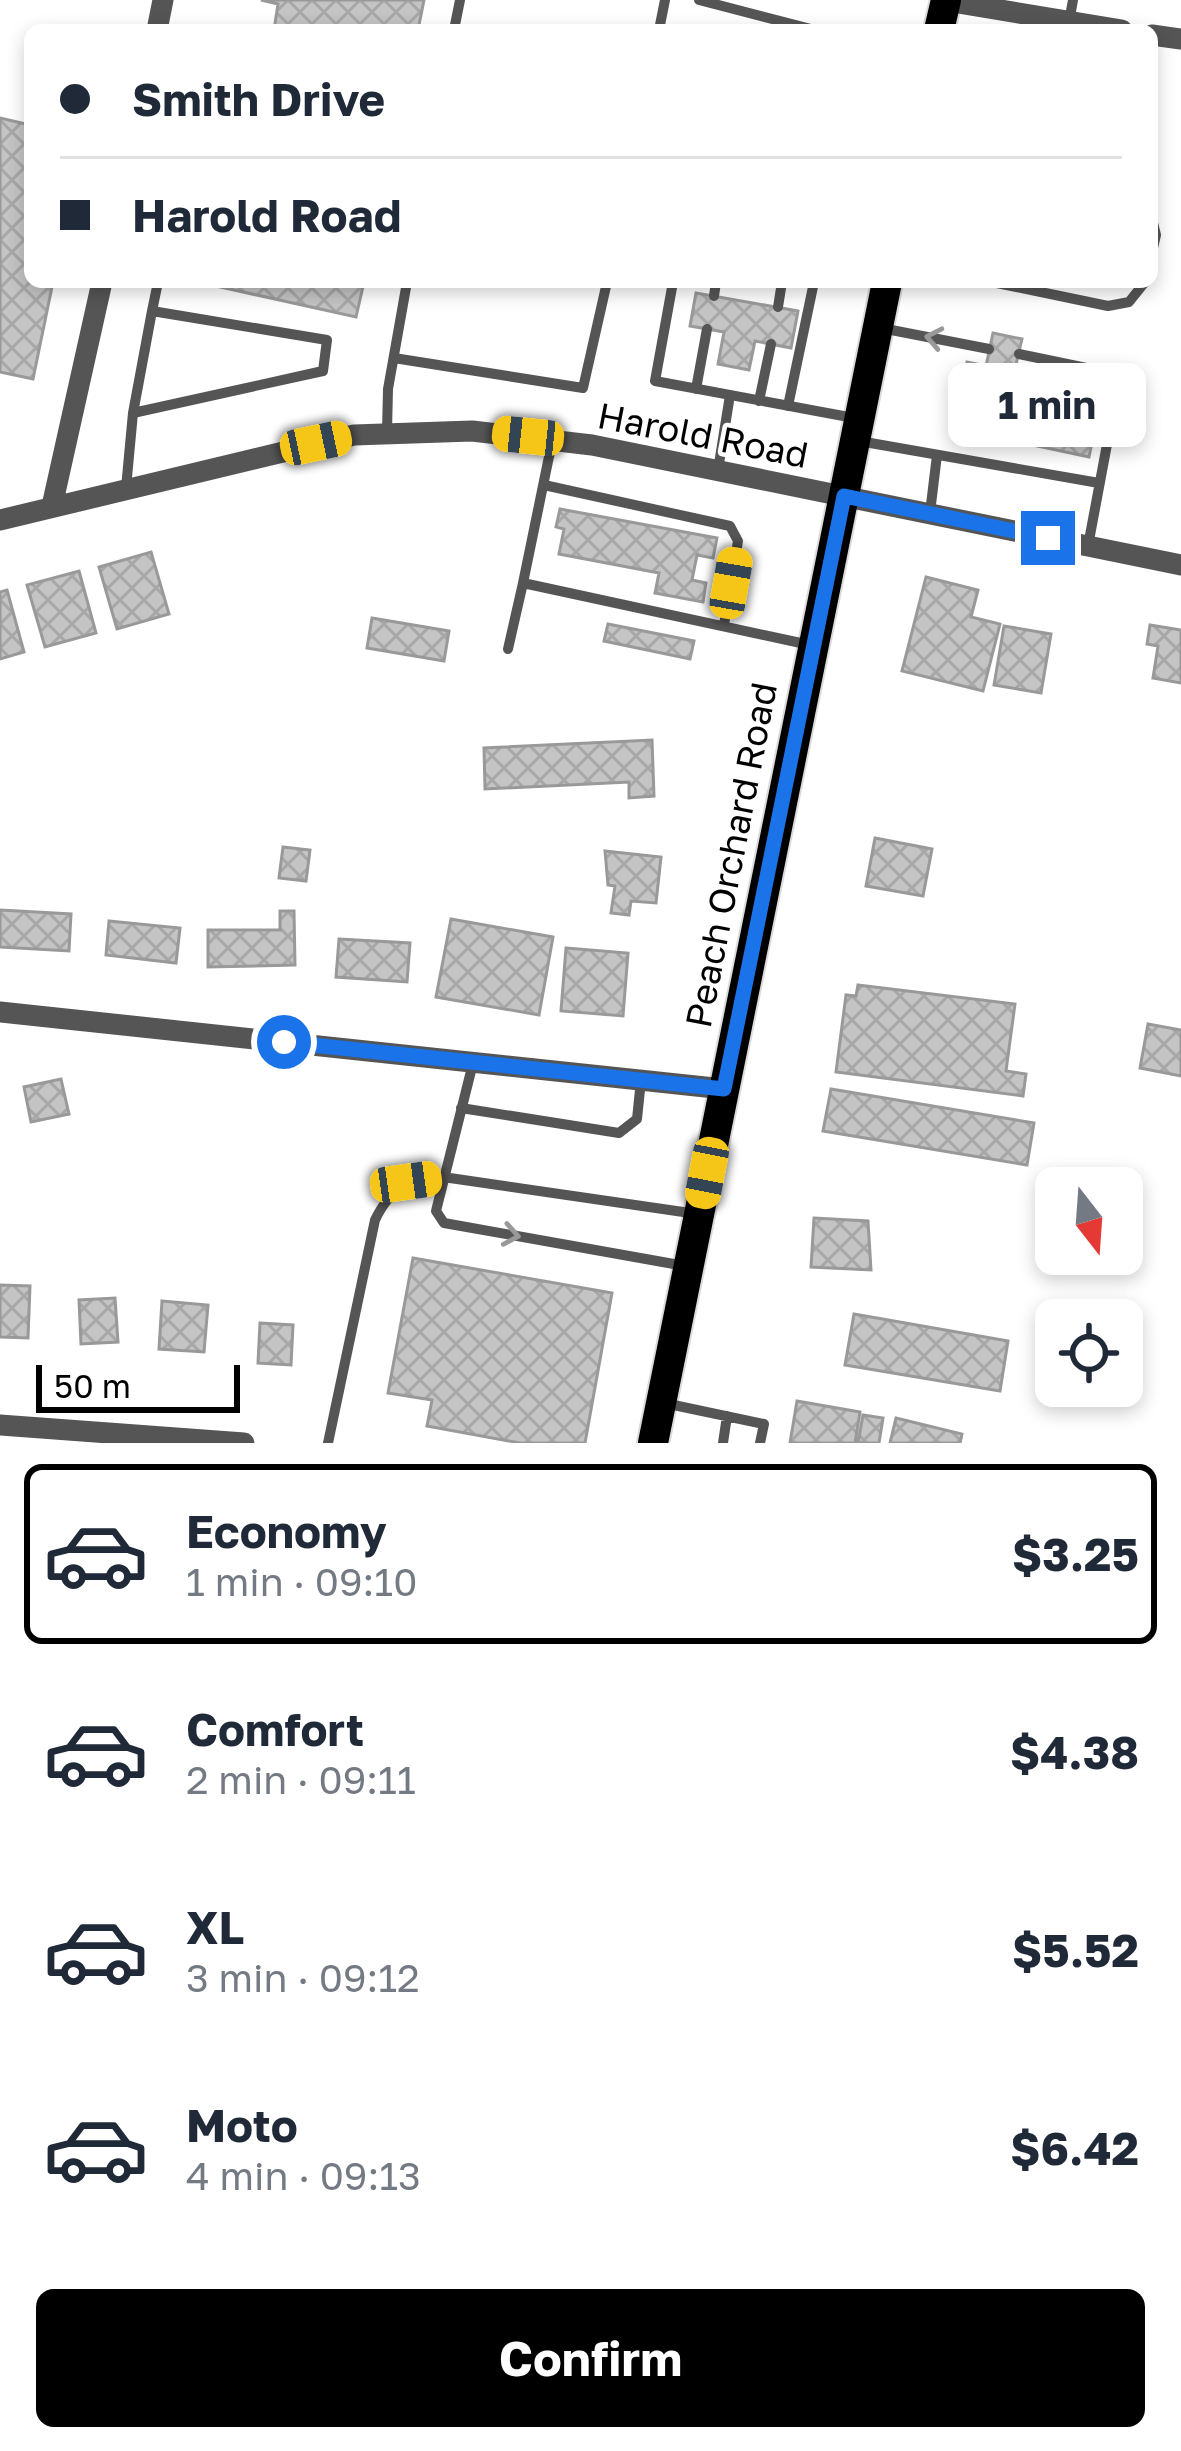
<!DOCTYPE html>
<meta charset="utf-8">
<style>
body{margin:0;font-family:"Golos Text",sans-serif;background:#f6f6f7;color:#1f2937;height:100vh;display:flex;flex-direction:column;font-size:45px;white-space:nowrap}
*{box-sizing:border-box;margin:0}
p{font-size:39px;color:#747a83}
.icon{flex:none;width:66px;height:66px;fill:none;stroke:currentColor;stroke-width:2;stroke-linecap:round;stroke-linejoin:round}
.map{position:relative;height:1443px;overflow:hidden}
.sheet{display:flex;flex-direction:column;background:#fff;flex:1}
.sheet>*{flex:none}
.top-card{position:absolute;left:24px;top:24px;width:1134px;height:264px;border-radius:18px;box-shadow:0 6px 18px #0003;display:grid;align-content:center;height:264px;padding:0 36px;background:#fff}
.needle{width:78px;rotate:163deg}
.tools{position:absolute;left:1035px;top:1167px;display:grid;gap:24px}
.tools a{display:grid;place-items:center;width:108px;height:108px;border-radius:18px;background:#fff;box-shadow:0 6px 18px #0003;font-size:60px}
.scale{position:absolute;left:36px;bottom:30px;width:204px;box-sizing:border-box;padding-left:12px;border:6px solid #000;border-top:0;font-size:33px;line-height:42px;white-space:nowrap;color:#000;-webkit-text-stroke:9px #fff;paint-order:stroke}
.end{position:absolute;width:54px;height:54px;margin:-27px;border:15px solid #1a73e8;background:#fff;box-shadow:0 0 0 6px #fff}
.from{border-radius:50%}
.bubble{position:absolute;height:84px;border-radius:18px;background:#fff;box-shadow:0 6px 18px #0003;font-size:39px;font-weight:700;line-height:84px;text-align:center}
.car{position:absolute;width:36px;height:72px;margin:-36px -18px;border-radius:15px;box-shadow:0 0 9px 3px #0007;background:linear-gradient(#f5c518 24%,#345 0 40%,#f5c518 0 76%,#345 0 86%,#f5c518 0)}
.top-card b{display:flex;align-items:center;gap:42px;height:114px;font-size:45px}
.top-card b+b{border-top:3px solid #e0e1e3}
.top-card i{width:30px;height:30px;background:#1f2937}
ul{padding:21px 0 0;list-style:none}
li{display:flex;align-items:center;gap:36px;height:180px;margin:0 24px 18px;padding:0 12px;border:6px solid transparent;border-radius:18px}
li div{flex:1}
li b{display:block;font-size:45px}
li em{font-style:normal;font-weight:700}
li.selected{border-color:#000}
li>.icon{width:108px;height:108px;stroke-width:1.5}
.action{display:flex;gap:24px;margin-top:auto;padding:24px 36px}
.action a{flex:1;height:138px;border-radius:18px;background:#000;color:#fff;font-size:48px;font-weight:700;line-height:138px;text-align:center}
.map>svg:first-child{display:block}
.building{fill:url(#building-cross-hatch);stroke:#999;stroke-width:3}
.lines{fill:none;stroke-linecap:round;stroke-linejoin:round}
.primary-casing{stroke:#dbdbdb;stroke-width:34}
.service{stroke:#555;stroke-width:10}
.minor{stroke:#555;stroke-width:21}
.primary{stroke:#000;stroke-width:30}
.oneway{stroke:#999}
.route{stroke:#1a73e8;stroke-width:15}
.labels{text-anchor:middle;stroke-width:9;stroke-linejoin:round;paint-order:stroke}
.street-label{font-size:36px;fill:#000;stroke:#fff}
</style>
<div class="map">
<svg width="1181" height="1443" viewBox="0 0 1181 1443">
<defs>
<pattern id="building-cross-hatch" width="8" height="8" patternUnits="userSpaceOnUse" patternTransform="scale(3)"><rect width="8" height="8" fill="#c4c4c4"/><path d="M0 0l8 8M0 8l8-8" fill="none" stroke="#a7a7a7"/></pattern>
</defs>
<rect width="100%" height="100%" fill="#fff"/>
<!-- building -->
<path class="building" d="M261,0h163l-6,30h-144l4,-26z
M0,118l30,7v157h23l-20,97 -33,-7z
M198,282h166l-8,35z
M696,293l102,18 -7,37 -36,-7 -6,29 -31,-6 6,-32 -34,-6z
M993,333l29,6 -8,34 89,18 -14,66 -136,-29 14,-66 19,4z
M560,509l157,29 -4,20 -16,-3 -5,25 14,3 -3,19 -48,-9 4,-20 -100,-19 5,-25 -8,-2z
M151,552l18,62 -52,15 -18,-62z
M79,571l17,62 -51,14 -18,-62z
M926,577l52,13 -7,27 29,7 -17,67 -81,-20z
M7,590l17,62 -24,7v-67z
M372,618l77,13 -5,30 -77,-13z
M608,624l86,17 -4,18 -86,-18z
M1150,625l31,5v53l-28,-5 5,-32 -11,-2z
M1004,626l47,8 -10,59 -47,-8z
M652,740l2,56 -25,2v-16l-144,7 -1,-41z
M875,838l57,11 -9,47 -57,-10z
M283,847l27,3 -4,31 -27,-3z
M605,851l56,6 -5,46 -25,-2 -2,14 -18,-2 4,-27 -7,-1z
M0,910l71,4 -2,37 -69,-4z
M280,911h14l1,54 -87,2v-37h72z
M451,919l102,18 -14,78 -103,-18z
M109,921l71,7 -4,35 -70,-8z
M339,939l71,4 -3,39 -71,-5z
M566,948l62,5 -5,63 -62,-5z
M858,985l157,19 -9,67 20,3 -3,22 -187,-24 10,-77 10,1z
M1148,1024l33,6v46l-41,-8z
M61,1079l8,35 -38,8 -7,-35z
M831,1089l203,34 -7,42 -204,-34z
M814,1218l54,3 3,49 -60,-3z
M413,1258l199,35 -27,150h-65l-93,-17 5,-26 -44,-7z
M0,1285l30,1 -2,52 -28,-1z
M115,1298l3,44 -37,2 -2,-44z
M162,1301l46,4 -4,47 -45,-3z
M854,1314l154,27 -8,50 -155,-26z
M260,1323l33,2 -2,40 -33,-2z
M797,1401l63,11 -5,31h-65z
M863,1415l20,3 -4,25h-21z
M896,1418l66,16 -2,9h-70z"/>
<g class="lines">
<!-- primary casing -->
<g class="primary-casing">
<path id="primary" d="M939,30l7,-30
M653,1443l234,-1161"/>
</g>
<!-- service -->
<path class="service" d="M699,0l116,30
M1069,22l4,-22
M454,30l6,-30
M659,30l6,-30
M1152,219l4,16 -4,17
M673,282l-18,99 199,37
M992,282l116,24 21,-4 16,-20
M714,296l2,-14
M778,307l4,-25
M152,311l6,-29
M881,328l108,21
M1019,354l101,21 -32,171
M394,358l189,30 24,-106
M696,389l11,-60
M759,401l12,-57
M788,406l26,-124
M387,432l1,-43 19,-107
M859,441l240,42
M552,442l-29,141 287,62
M718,470l12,-75
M544,485l186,41 8,15 -14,84
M126,488l7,-75 19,-102 175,29 -4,31 -190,42
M930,513l7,-58
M508,649l15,-66
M473,1063l-37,148 8,12 241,43
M461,1108l158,25 18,-14 4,-39
M664,1403l100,21 -4,19
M328,1443l47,-223c17,-35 32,-38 68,-43l254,37
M723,1443l4,-27"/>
<!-- minor -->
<path class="minor" d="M946,1l176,29
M157,30l6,-30
M1152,35l29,4
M52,506l50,-224
M0,520l354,-85 118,-4 120,14 589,120
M0,1012l724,77
M0,1425l244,18"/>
<!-- primary -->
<use href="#primary" class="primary"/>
</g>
<!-- one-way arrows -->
<defs><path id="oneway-chevron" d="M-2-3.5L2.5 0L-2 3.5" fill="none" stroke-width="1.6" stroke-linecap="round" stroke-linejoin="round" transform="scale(3)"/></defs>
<g class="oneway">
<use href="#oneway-chevron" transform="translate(934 338) rotate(-169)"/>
<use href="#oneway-chevron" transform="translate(511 1235) rotate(10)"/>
</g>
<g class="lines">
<!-- route -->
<path class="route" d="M284,1042l440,47 120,-593 204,42"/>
</g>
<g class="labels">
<!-- street labels -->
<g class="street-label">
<text transform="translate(703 435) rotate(11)" y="13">Harold Road</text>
<text transform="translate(731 855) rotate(-79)" y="13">Peach Orchard Road</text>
</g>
</g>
</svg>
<div class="tools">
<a><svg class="needle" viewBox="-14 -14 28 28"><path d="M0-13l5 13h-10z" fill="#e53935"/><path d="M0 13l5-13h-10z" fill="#747a83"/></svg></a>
<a><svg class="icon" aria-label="locate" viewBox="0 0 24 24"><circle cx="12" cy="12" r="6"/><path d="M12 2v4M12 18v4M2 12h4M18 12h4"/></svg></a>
</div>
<div class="scale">50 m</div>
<i class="end from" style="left:284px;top:1042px"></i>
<i class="end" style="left:1048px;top:538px"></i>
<div class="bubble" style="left:948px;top:363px;width:198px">1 min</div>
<i class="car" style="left:528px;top:436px;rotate:276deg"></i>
<i class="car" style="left:316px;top:443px;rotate:78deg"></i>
<i class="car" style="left:731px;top:583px;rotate:10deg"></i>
<i class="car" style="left:707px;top:1173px;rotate:191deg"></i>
<i class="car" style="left:406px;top:1182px;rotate:82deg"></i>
<div class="top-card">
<b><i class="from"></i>Smith Drive</b>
<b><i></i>Harold Road</b>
</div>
</div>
<section class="sheet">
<ul>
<li class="selected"><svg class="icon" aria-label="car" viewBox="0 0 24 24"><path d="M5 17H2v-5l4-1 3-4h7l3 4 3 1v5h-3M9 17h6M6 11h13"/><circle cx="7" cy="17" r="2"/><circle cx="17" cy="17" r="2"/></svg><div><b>Economy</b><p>1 min · 09:10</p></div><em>$3.25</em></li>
<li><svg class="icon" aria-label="car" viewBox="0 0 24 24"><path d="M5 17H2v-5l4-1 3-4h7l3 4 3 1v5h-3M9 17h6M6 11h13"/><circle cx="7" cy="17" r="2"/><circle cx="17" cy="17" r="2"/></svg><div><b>Comfort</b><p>2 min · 09:11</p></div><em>$4.38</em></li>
<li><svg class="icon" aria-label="car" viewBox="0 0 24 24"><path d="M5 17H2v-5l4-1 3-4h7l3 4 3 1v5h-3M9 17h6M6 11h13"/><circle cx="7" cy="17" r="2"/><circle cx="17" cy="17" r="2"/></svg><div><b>XL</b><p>3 min · 09:12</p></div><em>$5.52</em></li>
<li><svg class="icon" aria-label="car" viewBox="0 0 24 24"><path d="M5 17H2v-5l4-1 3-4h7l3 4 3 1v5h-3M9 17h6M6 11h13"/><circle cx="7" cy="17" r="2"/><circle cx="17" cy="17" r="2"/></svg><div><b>Moto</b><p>4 min · 09:13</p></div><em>$6.42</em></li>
</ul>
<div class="action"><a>Confirm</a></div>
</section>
